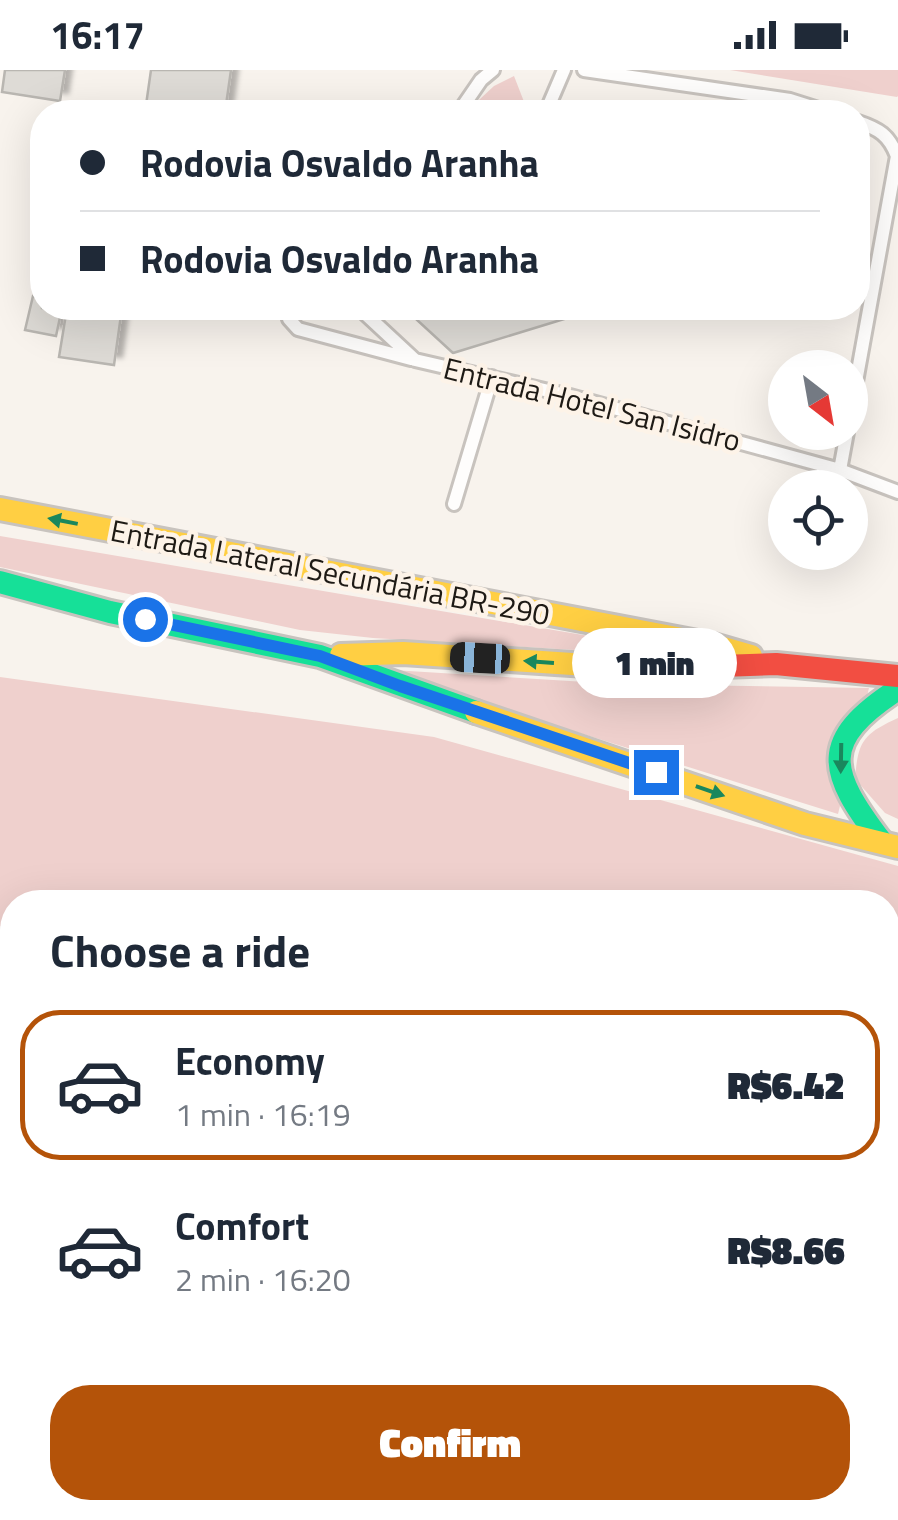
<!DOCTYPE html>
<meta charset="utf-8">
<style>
body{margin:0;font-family:"Titillium Web",sans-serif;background:#f6f6f7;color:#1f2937;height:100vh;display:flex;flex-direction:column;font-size:38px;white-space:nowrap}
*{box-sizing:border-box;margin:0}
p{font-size:32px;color:#747a83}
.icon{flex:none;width:55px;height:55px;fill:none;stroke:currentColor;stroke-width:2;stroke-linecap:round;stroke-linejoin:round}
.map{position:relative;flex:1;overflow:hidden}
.side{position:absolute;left:0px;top:820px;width:900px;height:630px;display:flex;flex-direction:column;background:#fff;border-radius:40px 40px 0 0;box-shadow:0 10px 40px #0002}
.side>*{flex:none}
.banner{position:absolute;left:30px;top:30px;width:840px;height:220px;border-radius:40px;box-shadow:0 10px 40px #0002;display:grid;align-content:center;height:220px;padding:0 50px;background:#fff}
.needle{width:65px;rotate:149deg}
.controls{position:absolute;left:768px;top:280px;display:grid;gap:20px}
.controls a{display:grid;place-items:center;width:100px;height:100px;border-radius:50%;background:#fff;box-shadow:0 10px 40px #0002;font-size:50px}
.end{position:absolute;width:45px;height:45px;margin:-22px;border:12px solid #1a73e8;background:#fff;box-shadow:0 0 0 5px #fff}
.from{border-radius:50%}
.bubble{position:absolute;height:70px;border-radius:35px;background:#fff;box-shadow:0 10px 40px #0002;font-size:32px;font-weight:800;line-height:70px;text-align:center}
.car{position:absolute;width:30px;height:60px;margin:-30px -15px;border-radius:12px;box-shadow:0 0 8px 2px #0007;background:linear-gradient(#222 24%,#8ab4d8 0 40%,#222 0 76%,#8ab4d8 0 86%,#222 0)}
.banner b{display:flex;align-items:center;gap:35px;height:95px;font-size:38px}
.banner b+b{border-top:2px solid #e0e1e3}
.banner i{width:25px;height:25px;background:#1f2937}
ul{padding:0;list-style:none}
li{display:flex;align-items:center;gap:30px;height:150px;margin:0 20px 15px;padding:0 30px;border:5px solid transparent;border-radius:40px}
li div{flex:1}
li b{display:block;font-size:38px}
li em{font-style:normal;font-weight:800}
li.on{border-color:#b45309}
li>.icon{width:90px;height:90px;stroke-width:1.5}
h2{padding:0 50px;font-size:45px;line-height:120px}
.button{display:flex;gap:20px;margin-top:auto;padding:20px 50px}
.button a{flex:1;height:115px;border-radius:40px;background:#b45309;color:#fff;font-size:40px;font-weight:800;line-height:115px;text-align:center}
.status{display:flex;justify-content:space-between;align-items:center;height:70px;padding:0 50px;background:#fff;direction:ltr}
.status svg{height:28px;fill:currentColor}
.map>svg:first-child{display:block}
.green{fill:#efd0cd}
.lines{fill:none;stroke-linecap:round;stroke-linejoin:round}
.stream{stroke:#d4ddb8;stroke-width:8}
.building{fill:#dedbd6;stroke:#b9b6b1;stroke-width:2.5;filter:url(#shadow)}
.lane-casing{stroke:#c8c3be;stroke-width:18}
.fast-casing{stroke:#c8c3be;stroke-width:28}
.slow-casing{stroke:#c8c3be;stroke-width:28}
.jam-casing{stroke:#c8c3be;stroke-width:28}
.path{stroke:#e1dfdd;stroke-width:5;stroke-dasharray:10 5;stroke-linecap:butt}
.lane{stroke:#fefdfc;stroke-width:12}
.fast{stroke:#16e098;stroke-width:22}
.slow{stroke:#ffcf43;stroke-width:22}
.jam{stroke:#f24e42;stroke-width:22}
.oneway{fill:#1a875d}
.route{stroke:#1a73e8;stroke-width:12}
.labels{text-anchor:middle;stroke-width:9;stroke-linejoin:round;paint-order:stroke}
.street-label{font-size:30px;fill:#1e1a15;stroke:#fdf3e8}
</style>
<div class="status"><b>16:17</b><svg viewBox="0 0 49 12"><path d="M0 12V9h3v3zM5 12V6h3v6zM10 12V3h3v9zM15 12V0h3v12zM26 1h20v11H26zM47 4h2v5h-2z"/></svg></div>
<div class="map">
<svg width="898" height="1450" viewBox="0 0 898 1450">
<defs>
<filter id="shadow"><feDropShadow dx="8" dy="-8" stdDeviation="2.5" flood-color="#0004"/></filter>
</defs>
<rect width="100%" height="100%" fill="#f8f3ed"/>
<!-- green -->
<path class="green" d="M730,0h168v26l-1,1z
M514,6l14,36h-62l28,-26z
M0,466l724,123 -351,-21 -73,-8 -300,-63z
M376,599l243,15 250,4 -31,126z
M0,607l434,60 464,129v233l-10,-2v-195h-876v27l-12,-3z
M898,648v101l-13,-6 -30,-34c3,-38 8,-45 43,-61z
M888,1075l10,2v373h-245l3,-12h232z"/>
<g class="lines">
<!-- stream -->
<path class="stream" d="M888,1393l6,-30 4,-4
M870,1450l4,-12"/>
</g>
<!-- building -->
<path class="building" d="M5,0h60l-5,31 -58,-9z
M151,0h80l-6,42h-80z
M33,226l9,2v10h20l-6,28 -31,-6z
M67,238h55l-8,57 -55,-8z
M404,238h196l-147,45z
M728,1438h60l-4,12z"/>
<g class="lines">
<!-- lane casing -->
<g class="lane-casing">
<path id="lane" d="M584,0l206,30 38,12
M459,42l22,-32 12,-10
M546,42l18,-42
M286,238l3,11 9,10 113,30
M359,238l56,52 151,35 274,75 58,22
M850,345l47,-259c-8,-21 -18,-27 -39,-34
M840,400l7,-38
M454,434l38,-127
M888,1055l10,2
M626,1450l3,-12"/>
</g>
<!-- fast casing -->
<g class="fast-casing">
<path id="fast" d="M0,512l110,30 210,44 156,56
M881,771c-53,-70 -63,-100 17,-152"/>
</g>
<!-- slow casing -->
<g class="slow-casing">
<path id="slow" d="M0,439l713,136 38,11
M341,585l62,-2 230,15 88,-2
M476,642l329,112 93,23"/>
</g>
<!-- jam casing -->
<g class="jam-casing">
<path id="jam" d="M721,596l55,-2 122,12"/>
</g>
<!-- path -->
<path class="path" d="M0,889l12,3"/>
<!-- lane -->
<use href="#lane" class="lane"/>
<!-- fast -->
<use href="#fast" class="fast"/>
<!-- slow -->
<use href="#slow" class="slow"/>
<!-- jam -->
<use href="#jam" class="jam"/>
</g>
<!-- one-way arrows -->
<defs><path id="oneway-solid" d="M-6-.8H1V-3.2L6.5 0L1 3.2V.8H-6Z" transform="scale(2.5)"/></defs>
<g class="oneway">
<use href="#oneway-solid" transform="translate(63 451) rotate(-169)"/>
<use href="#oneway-solid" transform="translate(539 592) rotate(-176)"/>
<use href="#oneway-solid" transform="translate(841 688) rotate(91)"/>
<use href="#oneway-solid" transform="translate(710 721) rotate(19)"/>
</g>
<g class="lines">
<!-- route -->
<path class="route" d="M145,549l175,37 80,30 256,86"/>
</g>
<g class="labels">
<!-- street labels -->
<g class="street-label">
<text transform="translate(592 335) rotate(14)" y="10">Entrada Hotel San Isidro</text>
<text transform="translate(330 503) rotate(11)" y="10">Entrada Lateral Secundária BR-290</text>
</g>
</g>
</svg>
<div class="controls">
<a><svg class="needle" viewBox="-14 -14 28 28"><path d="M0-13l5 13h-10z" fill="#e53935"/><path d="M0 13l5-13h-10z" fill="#747a83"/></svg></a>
<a><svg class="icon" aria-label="locate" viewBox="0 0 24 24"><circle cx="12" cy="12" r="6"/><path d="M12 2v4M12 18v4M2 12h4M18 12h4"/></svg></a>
</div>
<i class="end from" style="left:145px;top:549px"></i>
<i class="end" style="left:656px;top:702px"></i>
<div class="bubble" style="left:572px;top:558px;width:165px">1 min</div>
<i class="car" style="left:480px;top:588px;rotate:273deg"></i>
<div class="banner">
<b><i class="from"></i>Rodovia Osvaldo Aranha</b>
<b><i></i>Rodovia Osvaldo Aranha</b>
</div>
<section class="side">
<h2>Choose a ride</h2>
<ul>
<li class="on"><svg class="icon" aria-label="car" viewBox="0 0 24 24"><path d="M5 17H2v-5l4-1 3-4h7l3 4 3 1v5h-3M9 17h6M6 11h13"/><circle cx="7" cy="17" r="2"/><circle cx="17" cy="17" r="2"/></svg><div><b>Economy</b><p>1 min · 16:19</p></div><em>R$6.42</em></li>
<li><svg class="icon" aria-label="car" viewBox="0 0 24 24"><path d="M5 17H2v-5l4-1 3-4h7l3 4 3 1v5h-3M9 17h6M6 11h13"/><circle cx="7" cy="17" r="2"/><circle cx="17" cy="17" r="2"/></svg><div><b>Comfort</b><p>2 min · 16:20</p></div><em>R$8.66</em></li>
</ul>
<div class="button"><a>Confirm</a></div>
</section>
</div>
